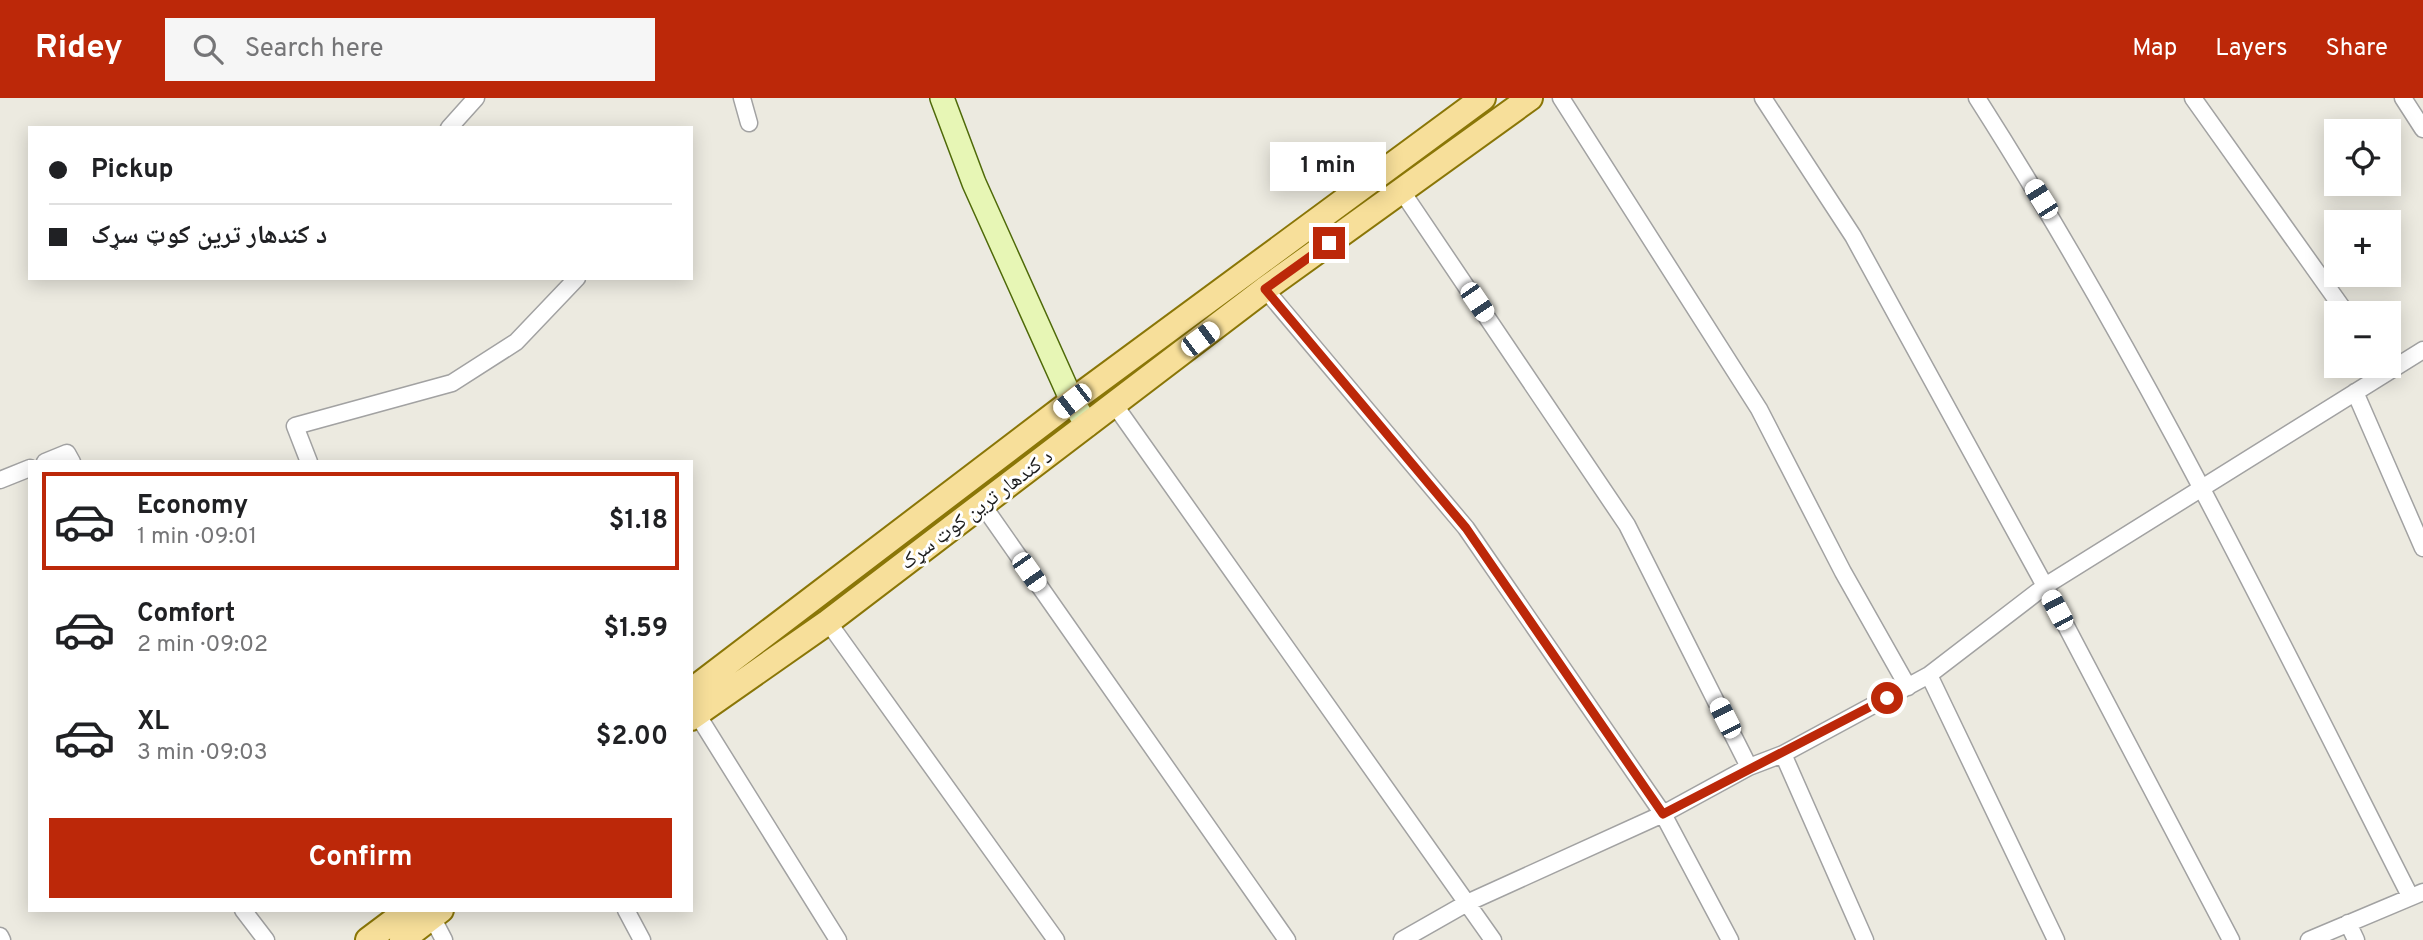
<!DOCTYPE html>
<meta charset="utf-8">
<style>
body{margin:0;font-family:Overpass,"Noto Naskh Arabic",sans-serif;background:#f6f6f6;color:#202124;height:100vh;display:flex;flex-direction:column;font-size:26px;white-space:nowrap}
*{box-sizing:border-box;margin:0}
p{font-size:23px;color:#757577}
.icon{flex:none;width:38px;height:38px;fill:none;stroke:currentColor;stroke-width:2;stroke-linecap:round;stroke-linejoin:round}
.map{position:relative;flex:1;overflow:hidden}
.panel{position:absolute;left:28px;top:362px;width:665px;height:452px;display:flex;flex-direction:column;background:#fff;border-radius:0px;box-shadow:0 4px 18px #0003}
.panel>*{flex:none}
.guide{position:absolute;left:28px;top:28px;width:665px;height:154px;border-radius:0px;box-shadow:0 4px 18px #0003;display:grid;align-content:center;height:154px;padding:0 21px;background:#fff}
.fabs{position:absolute;left:2324px;top:21px;display:grid;gap:14px}
.fabs a{display:grid;place-items:center;width:77px;height:77px;border-radius:0px;background:#fff;box-shadow:0 4px 18px #0003;font-size:35px}
.end{position:absolute;width:32px;height:32px;margin:-16px;border:9px solid #bc2809;background:#fff;box-shadow:0 0 0 4px #fff}
.from{border-radius:50%}
.bubble{position:absolute;height:49px;border-radius:0px;background:#fff;box-shadow:0 4px 18px #0003;font-size:23px;font-weight:700;line-height:49px;text-align:center}
.car{position:absolute;width:21px;height:42px;margin:-21px -10px;border-radius:9px;box-shadow:0 0 5px 2px #0007;background:linear-gradient(#fff 24%,#345 0 40%,#fff 0 76%,#345 0 86%,#fff 0)}
.guide b{display:flex;align-items:center;gap:24px;height:66px;font-size:26px}
.guide b+b{border-top:2px solid #e0e0e0}
.guide i{width:18px;height:18px;background:#202124}
ul{padding:12px 0 0;list-style:none}
li{display:flex;align-items:center;gap:21px;height:98px;margin:0 14px 10px;padding:0 7px;border:4px solid transparent;border-radius:0px}
li div{flex:1}
li b{display:block;font-size:26px}
li em{font-style:normal;font-weight:700}
li.active{border-color:#bc2809}
li>.icon{width:63px;height:63px;stroke-width:1.5}
.primary-button{display:flex;gap:14px;margin-top:auto;padding:14px 21px}
.primary-button a{flex:1;height:80px;border-radius:0px;background:#bc2809;color:#fff;font-size:28px;font-weight:700;line-height:80px;text-align:center}
header{display:flex;align-items:center;gap:42px;box-sizing:border-box;height:98px;padding:0 35px;background:#bc2809;color:#fff}
header strong{font-size:33px}
nav{display:flex;gap:38px;margin-inline-start:auto;font-size:24px}
.search{width:490px;height:63px;background:#f6f6f6;display:flex;align-items:center;gap:18px;box-sizing:border-box;padding:0 24px;border-radius:0px;color:#757577;font-size:26px}
.map>svg:first-child{display:block}
.lines{fill:none;stroke-linecap:round;stroke-linejoin:round}
.minor-casing{stroke:#a2a2a2;stroke-width:19}
.secondary-casing{stroke:#4f6a09;stroke-width:26}
.primary-casing{stroke:#8a7607;stroke-width:28}
.minor{stroke:#fff;stroke-width:16}
.secondary{stroke:#e7f6b5;stroke-width:23}
.primary{stroke:#f7df9a;stroke-width:24}
.route{stroke:#bc2809;stroke-width:9}
.labels{text-anchor:middle;stroke-width:6;stroke-linejoin:round;paint-order:stroke}
.street-label{font-size:21px;fill:#1b1b1b;stroke:#fff}
</style>
<header>
<strong>Ridey</strong>
<div class="search"><svg class="icon" aria-label="search" viewBox="0 0 24 24"><circle cx="10" cy="10" r="6"/><path d="M15 15l6 6"/></svg>Search here</div>
<nav><a>Map</a><a>Layers</a><a>Share</a></nav>
</header>
<div class="map">
<svg width="2423" height="842" viewBox="0 0 2423 842">
<rect width="100%" height="100%" fill="#eceae0"/>
<g class="lines">
<!-- minor casing -->
<g class="minor-casing">
<path id="minor" d="M742,0l7,25
M1561,0l198,311 84,163 65,115
M1763,0l90,138 192,350 186,354
M1977,0c163,255 296,528 433,798
M2193,0l153,215
M2403,0l20,31
M449,30l27,-30
M1401,92l226,335 122,242
M1265,191l201,239 197,286 67,126
M2355,294l68,156
M1114,306l379,536
M45,364l22,-9 5,9
M309,364l-14,-36 157,-43 64,-41 61,-64
M0,382l30,-12
M982,406l305,436
M828,524l228,318
M1929,577l127,265
M697,616l141,226
M1783,656l82,186
M243,812l23,30
M626,812l16,30
M432,819l12,23
M2348,825l8,17
M0,838l2,4
M1402,842l65,-37 196,-89 86,-47 34,-13 146,-79 116,-89 378,-236
M2309,842l114,-48"/>
</g>
<!-- secondary casing -->
<g class="secondary-casing">
<path id="secondary" d="M942,0l32,85 98,218 15,24"/>
</g>
<!-- primary casing -->
<g class="primary-casing">
<path id="primary" d="M691,593l381,-290 411,-303
M691,620l137,-96 437,-333 265,-191
M368,842l40,-30
M402,842l39,-30"/>
</g>
<!-- minor -->
<use href="#minor" class="minor"/>
<!-- secondary -->
<use href="#secondary" class="secondary"/>
<!-- primary -->
<use href="#primary" class="primary"/>
</g>
<g class="lines">
<!-- route -->
<path class="route" d="M1329,145l-64,46 201,239 197,286 224,-116"/>
</g>
<g class="labels">
<!-- street labels -->
<g class="street-label">
<text transform="translate(976 411) rotate(-37)" y="7">د کندهار ترين کوټ سړک</text>
</g>
</g>
</svg>
<div class="fabs">
<a><svg class="icon" aria-label="locate" viewBox="0 0 24 24"><circle cx="12" cy="12" r="6"/><path d="M12 2v4M12 18v4M2 12h4M18 12h4"/></svg></a>
<a>+</a>
<a>−</a>
</div>
<i class="end from" style="left:1887px;top:600px"></i>
<i class="end" style="left:1329px;top:145px"></i>
<div class="bubble" style="left:1270px;top:44px;width:116px">1 min</div>
<i class="car" style="left:2041px;top:101px;rotate:328deg"></i>
<i class="car" style="left:1477px;top:204px;rotate:146deg"></i>
<i class="car" style="left:1200px;top:241px;rotate:53deg"></i>
<i class="car" style="left:1072px;top:303px;rotate:232deg"></i>
<i class="car" style="left:1029px;top:474px;rotate:145deg"></i>
<i class="car" style="left:2057px;top:512px;rotate:332deg"></i>
<i class="car" style="left:1725px;top:620px;rotate:333deg"></i>
<div class="guide">
<b><i class="from"></i>Pickup</b>
<b><i></i>د کندهار ترين کوټ سړک</b>
</div>
<section class="panel">
<ul>
<li class="active"><svg class="icon" aria-label="car" viewBox="0 0 24 24"><path d="M5 17H2v-5l4-1 3-4h7l3 4 3 1v5h-3M9 17h6M6 11h13"/><circle cx="7" cy="17" r="2"/><circle cx="17" cy="17" r="2"/></svg><div><b>Economy</b><p>1 min · 09:01</p></div><em>$1.18</em></li>
<li><svg class="icon" aria-label="car" viewBox="0 0 24 24"><path d="M5 17H2v-5l4-1 3-4h7l3 4 3 1v5h-3M9 17h6M6 11h13"/><circle cx="7" cy="17" r="2"/><circle cx="17" cy="17" r="2"/></svg><div><b>Comfort</b><p>2 min · 09:02</p></div><em>$1.59</em></li>
<li><svg class="icon" aria-label="car" viewBox="0 0 24 24"><path d="M5 17H2v-5l4-1 3-4h7l3 4 3 1v5h-3M9 17h6M6 11h13"/><circle cx="7" cy="17" r="2"/><circle cx="17" cy="17" r="2"/></svg><div><b>XL</b><p>3 min · 09:03</p></div><em>$2.00</em></li>
</ul>
<div class="primary-button"><a>Confirm</a></div>
</section>
</div>
